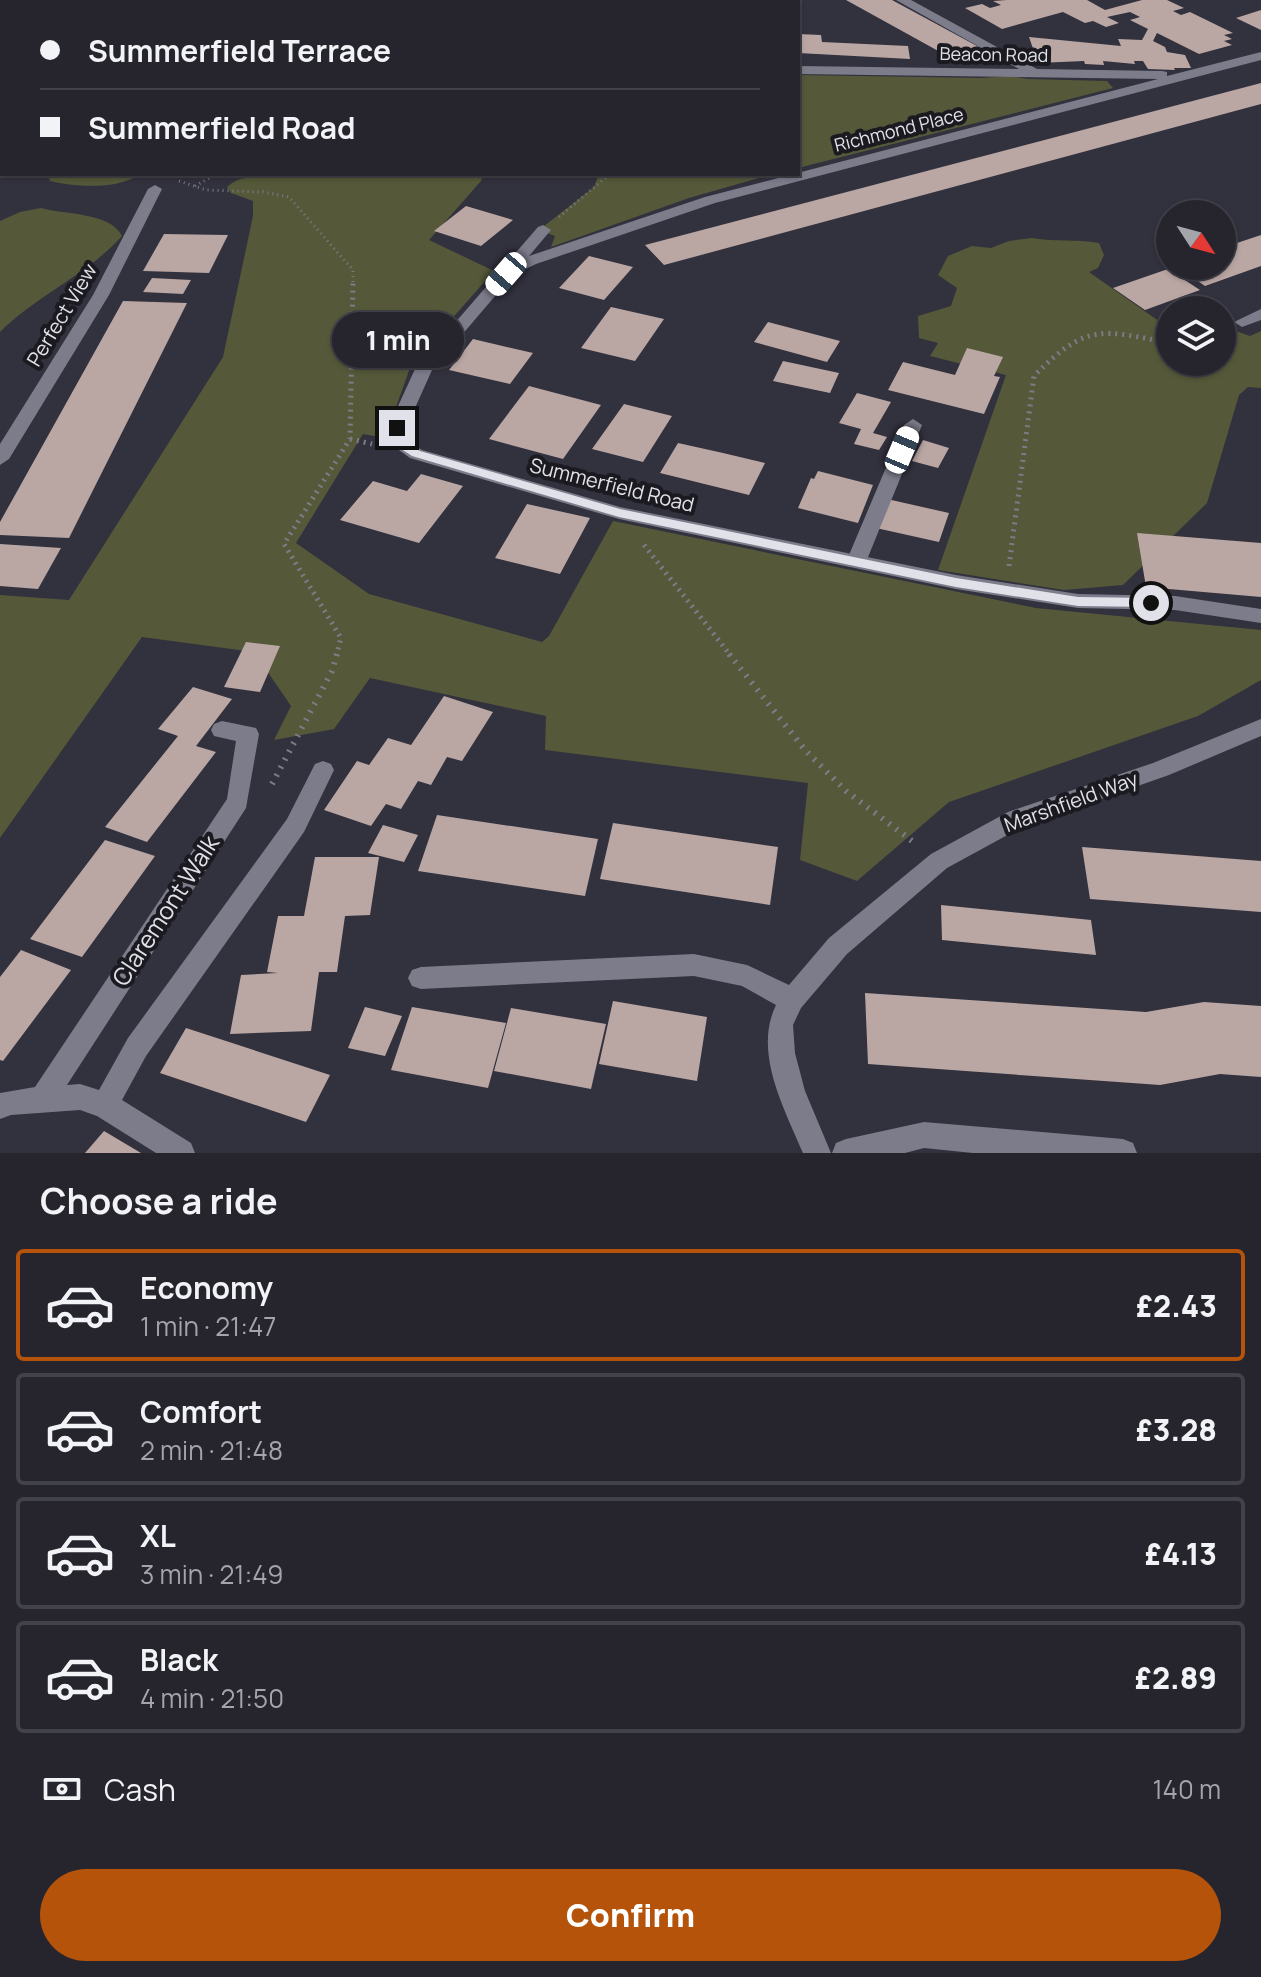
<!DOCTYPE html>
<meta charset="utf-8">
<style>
body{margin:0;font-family:Manrope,sans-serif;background:#2e2d36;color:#f1f3f6;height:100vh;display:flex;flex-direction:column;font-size:30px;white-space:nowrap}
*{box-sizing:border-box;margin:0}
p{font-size:26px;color:#a4a5aa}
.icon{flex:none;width:44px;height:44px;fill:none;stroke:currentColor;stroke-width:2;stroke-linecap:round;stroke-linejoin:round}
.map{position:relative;height:1153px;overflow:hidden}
.sheet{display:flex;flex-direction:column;background:#26252e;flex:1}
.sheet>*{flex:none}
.top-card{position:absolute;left:0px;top:0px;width:800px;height:176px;box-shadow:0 2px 6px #0004,0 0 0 2px #42424a;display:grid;align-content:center;height:176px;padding:0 40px;background:#26252e}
.needle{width:52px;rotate:126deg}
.controls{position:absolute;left:1156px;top:200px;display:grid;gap:16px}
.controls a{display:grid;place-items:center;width:80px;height:80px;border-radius:50%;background:#26252e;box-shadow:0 2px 6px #0004,0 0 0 2px #42424a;font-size:40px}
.end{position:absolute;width:36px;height:36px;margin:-18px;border:10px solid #e1e1e9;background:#111;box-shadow:0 0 0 4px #111}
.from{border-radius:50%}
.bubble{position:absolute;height:56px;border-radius:28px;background:#26252e;box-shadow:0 2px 6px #0004,0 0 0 2px #42424a;font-size:26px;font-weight:800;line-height:56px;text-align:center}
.car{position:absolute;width:24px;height:48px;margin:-24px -12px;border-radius:10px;box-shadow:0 0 6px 2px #0007;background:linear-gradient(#fff 24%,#345 0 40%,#fff 0 76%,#345 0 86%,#fff 0)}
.top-card b{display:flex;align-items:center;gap:28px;height:76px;font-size:30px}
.top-card b+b{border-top:2px solid #42424a}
.top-card i{width:20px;height:20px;background:#f1f3f6}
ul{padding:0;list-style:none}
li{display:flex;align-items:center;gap:24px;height:112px;margin:0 16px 12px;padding:0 24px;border:4px solid #42424a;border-radius:8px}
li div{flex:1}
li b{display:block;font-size:30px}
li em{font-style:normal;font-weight:800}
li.current{border-color:#b45309}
li>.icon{width:72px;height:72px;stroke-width:1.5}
h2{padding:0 40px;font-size:36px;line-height:96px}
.pay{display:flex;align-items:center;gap:20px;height:88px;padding:0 40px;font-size:30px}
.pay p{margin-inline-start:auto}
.primary-button{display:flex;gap:16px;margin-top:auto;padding:16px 40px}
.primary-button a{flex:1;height:92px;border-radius:48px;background:#b45309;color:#fff;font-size:32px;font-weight:800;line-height:92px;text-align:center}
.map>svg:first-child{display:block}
.green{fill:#555939}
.building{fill:#baa7a4}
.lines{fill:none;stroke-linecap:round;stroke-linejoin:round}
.path-far2{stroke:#7c7c87;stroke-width:3;stroke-dasharray:1 4;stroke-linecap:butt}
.path-far1{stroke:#7c7c87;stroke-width:5;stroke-dasharray:2 5;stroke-linecap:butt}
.path{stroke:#7c7c87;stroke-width:6;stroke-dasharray:2 7;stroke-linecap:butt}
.service{fill:#7d7c8b;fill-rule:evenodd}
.minor{fill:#7d7c8b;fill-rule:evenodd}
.route{fill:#e1e1e9}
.labels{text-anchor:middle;stroke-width:8;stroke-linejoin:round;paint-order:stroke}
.far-street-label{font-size:18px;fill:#e1e1e9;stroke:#1a1a20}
.street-label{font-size:20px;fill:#e1e1e9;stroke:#1a1a20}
.near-street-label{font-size:24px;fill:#e1e1e9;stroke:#1a1a20}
</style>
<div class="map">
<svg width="1261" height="1153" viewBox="0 0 1261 1153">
<rect width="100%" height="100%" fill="#32313e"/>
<!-- green -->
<path class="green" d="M798,75l183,3 30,-2 16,3 80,2 6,7 -315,80z
M48,174h92c-22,16 -64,13 -90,7z
M283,174h200l-2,7 -52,59 65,31 -83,94 -26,73 -22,-4 -67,109 73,51 173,48 7,-6 64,-115 423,87 225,22v50l-63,36 -249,86 -92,79 -57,-21 8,-77 -263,-33 1,-34 -176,-38 -36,51 -60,11 17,-34 -37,-54 -112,-15 -142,201v-243l69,5 154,-243 30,-141v-15l-22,-8 -4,-6c18,-17 37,-4 56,-13z
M599,174h174l-84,24 -138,49 4,-11 -16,-6 55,-43z
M41,208c25,7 69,4 81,28 -35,39 -85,59 -122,96v-111l20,-9z
M1032,238c23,4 44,1 67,5l5,12 -6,13 -9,4 81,57v33h52v-36l28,10 11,-5v57l-13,-1 -9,8 -32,108 -84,82 -59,5 -126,-20 68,-195 -76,-19 8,-13 -19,-5 -1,-22 33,-10 6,-18 -19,-13 10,-19 24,-10 19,2 18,-7z"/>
<!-- building -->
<path class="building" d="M846,0h46l98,53 -30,10z
M1007,0h80l18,10 37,-10h25l17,8 -11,3 8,4 9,-3 43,21 -9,2 8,4 -8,2 8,4 -33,9 -42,-21 -4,8 12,6 2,5 18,3 6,13h-17l1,2 -27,-1 -5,-8h-9l1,3 -32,-3 1,4 -19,-1 -1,-3 -46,2 -9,-26 92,9 -3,-7 24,1 6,-11 -18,-9 10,-3 -10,-5 -23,5 12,6 -13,4 -13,-6 -8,2 -22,-11 -61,17 -37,-21 17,-4 8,4 11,-3 -8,-4z
M1261,10v20l-25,-12z
M798,34l23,1 1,7 86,4 2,13 -112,-6z
M1261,83v21l-597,161 -19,-20z
M466,206l47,14 -32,26 -47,-15z
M164,234l64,1 -19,38 -66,-2z
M1261,235v31l-56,20 -29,-20h46v-18z
M589,256l44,11 -29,33 -45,-12z
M1168,269l32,21 -55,20 -32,-22z
M152,278l39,2 -8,14 -40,-2z
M123,301l64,2 -118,235 -69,-3v-13z
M611,307l53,12 -29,42 -54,-13z
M768,322l72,19 -13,21 -73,-20z
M473,339l60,14 -23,31 -61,-14z
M967,348l36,9 -9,19 6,1 -16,37 -96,-24 15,-28 52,13z
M783,361l56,12 -9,20 -57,-12z
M529,386l72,19 -38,54 -74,-20z
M857,393l34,9 -18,31 14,4 -8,13 -25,-6 7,-15 -22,-6z
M624,404l48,12 -29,46 -51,-13z
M923,440l26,8 -11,20 -26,-7z
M678,443l45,10 42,10 -16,32 -89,-22z
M818,471l55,14 -15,38 -60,-15 13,-30 3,1z
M421,474l42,12 -44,57 -79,-23 33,-39 34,10z
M887,499l62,14 -10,29 -63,-14z
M527,504l63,14 -30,56 -65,-16z
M1137,533l124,10v54l-115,-10z
M0,544l61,4 -23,41 -38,-3z
M246,642l34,4 -20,46 -36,-5z
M193,687l39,12 -36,47 20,6 -69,90 -42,-15 73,-91 -20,-7z
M444,696l49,16 -31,49 -15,-4 -16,28 -13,-4 -17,28 -15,-5 -15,22 -47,-16 33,-49 12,4 19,-27 23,7z
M437,815l161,24 -13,57 -167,-25z
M613,823l165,24 -8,58 -170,-26z
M383,825l35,10 -14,27 -36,-9z
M105,840l50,16 -73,101 -52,-18z
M1082,847l179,14v51l-171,-13z
M315,857h64l-9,58 -25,1 -8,56h-18l-8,59 -81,3 11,-59 37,-2 -11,-1 11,-56h26z
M941,905l150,15 5,35 -154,-15z
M21,950l50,20 -68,91 -3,-1v-83z
M865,993l281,19 58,-10 57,4v71l-41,-3 -60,11 -292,-21z
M613,1001l94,16 -10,64 -98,-17z
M365,1007l37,9 -17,40 -37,-8z
M412,1007l94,16 -18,65 -97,-18z
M511,1008l95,16 -15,65 -97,-18z
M186,1028l144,47 -24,47 -146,-49z
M104,1131l37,22h-56z"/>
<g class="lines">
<!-- path-far2 -->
<path class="path-far2" d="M179,181l27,9 57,2 26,5 64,73v12
M195,186l20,-11
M559,217l51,-43"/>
<!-- path-far1 -->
<path class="path-far1" d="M350,439l22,5
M644,545l87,111
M1009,566l25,-190c53,-54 68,-46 136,-33
M336,656l5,-18 -57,-94 66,-105 3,-159"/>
<!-- path -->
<path class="path" d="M729,654l76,96 41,41 70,53
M272,784l60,-113 5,-17"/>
<!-- service -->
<path class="service" d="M913,419l9,6 -56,137 -3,5h-14l-3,-5 58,-137z"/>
<!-- minor -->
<path class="minor" d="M519,0h15l1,2h-15z
M896,0h15l126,69 125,2 5,1v4l94,-24v8l-546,143 -179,61 -23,11 -81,95 -26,58 3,14 13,8 198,57 336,68 122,19 97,2 86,13v14l-86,-13 -97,-2 -122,-19 -337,-70 -209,-61 -18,-13 -4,-17 27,-59 123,-142 5,-2 8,5 -22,26 176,-59 453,-118 -360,-5v-8l221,3z
M155,185l7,4 -53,106 -100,164 -9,6v-21l93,-149 55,-106z
M1261,309v11l-19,7 -8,-5z
M1261,719v17l-92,39 -145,51 -77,42 -100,86 -46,54 -8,17 2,28 10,38 26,62h-28c-19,-45 -50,-101 -27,-148l-34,-19 -48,-10 -273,13 -9,-3 -4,-8 4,-8 9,-3 273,-13 53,11 42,20 40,-47 102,-84 77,-42 145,-49z
M222,721l34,7 3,6 -13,74 -179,277 13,-1 19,6 29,-52 159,-219 28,-55 8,-3 8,3 3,6 -30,62 -158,224 -24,44 69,43 4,10h-39l-59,-37 -17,-6 -69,5 -11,4v-26l35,-6 192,-288 9,-58 -22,-5 -3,-6 3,-6z
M924,1122l199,17 10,4 4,10h-164l-49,-5 -19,5h-73l4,-10 10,-4z"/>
</g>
<!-- route -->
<path class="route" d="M393,426h8l5,17 14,8 200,58 336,69 122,19 73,1 7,5 -7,4 -73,-1 -122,-19 -337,-70 -207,-61 -17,-11z"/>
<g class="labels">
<!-- far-street labels -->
<g class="far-street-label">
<text transform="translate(994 55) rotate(1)" y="6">Beacon Road</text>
<text transform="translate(899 130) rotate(-14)" y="6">Richmond Place</text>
</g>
<!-- street labels -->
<g class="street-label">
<text transform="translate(62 315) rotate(-59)" y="7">Perfect View</text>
<text transform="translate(612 485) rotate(14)" y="7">Summerfield Road</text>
<text transform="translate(1071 802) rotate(-20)" y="7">Marshfield Way</text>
</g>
<!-- near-street labels -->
<g class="near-street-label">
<text transform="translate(166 911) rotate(-57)" y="8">Claremont Walk</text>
</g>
</g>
</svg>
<div class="controls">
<a><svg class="needle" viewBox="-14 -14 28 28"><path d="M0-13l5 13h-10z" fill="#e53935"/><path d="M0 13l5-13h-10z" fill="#a4a5aa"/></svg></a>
<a><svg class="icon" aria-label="layers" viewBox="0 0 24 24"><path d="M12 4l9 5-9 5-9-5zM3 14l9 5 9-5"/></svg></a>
</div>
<i class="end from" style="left:1151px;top:603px"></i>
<i class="end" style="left:397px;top:428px"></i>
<div class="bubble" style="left:332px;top:312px;width:132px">1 min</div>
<i class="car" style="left:506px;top:274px;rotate:221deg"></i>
<i class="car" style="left:902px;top:450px;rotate:23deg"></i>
<div class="top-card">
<b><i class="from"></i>Summerfield Terrace</b>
<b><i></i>Summerfield Road</b>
</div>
</div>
<section class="sheet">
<h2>Choose a ride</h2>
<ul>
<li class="current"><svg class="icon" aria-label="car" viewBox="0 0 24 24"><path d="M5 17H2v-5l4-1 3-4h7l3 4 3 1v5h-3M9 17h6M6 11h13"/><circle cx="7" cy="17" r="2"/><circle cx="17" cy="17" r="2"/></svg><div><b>Economy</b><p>1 min · 21:47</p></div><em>£2.43</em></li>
<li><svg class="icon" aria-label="car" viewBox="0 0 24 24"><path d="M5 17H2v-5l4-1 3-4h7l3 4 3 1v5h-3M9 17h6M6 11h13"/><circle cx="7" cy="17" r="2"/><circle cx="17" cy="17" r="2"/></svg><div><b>Comfort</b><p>2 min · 21:48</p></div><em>£3.28</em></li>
<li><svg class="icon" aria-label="car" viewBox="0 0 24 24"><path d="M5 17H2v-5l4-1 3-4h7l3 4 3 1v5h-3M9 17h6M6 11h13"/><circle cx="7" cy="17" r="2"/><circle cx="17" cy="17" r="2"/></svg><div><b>XL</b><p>3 min · 21:49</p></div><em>£4.13</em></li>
<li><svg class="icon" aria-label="car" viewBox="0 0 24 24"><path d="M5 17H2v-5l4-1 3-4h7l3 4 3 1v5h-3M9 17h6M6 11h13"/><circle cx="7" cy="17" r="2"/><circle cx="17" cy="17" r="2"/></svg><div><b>Black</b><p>4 min · 21:50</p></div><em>£2.89</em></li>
</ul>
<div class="pay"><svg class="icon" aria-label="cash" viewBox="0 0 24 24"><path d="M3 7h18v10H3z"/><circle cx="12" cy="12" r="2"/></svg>Cash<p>140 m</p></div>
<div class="primary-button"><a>Confirm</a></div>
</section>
